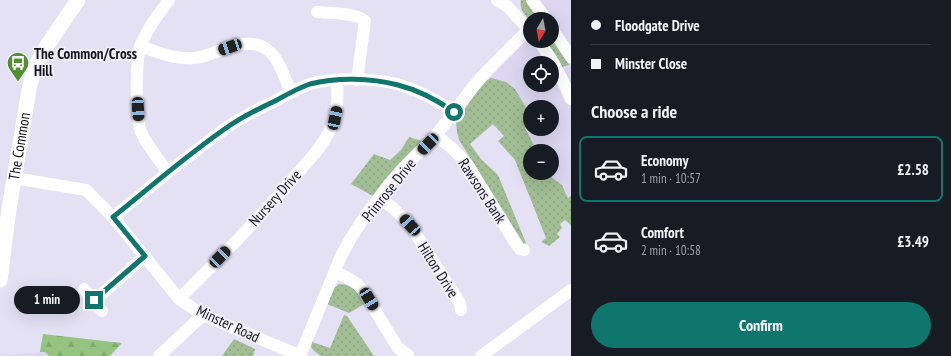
<!DOCTYPE html>
<meta charset="utf-8">
<style>
body{margin:0;font-family:"PT Sans Narrow",sans-serif;background:#20242c;color:#f1f3f6;height:100vh;display:flex;flex-direction:column;font-size:15px;white-space:nowrap}
*{box-sizing:border-box;margin:0}
p{font-size:13px;color:#9ea1a6}
.icon{flex:none;width:22px;height:22px;fill:none;stroke:currentColor;stroke-width:2;stroke-linecap:round;stroke-linejoin:round}
.map{position:relative;flex:1;overflow:hidden}
.side{display:flex;flex-direction:column;background:#171b24;width:380px}
.side>*{flex:none}
.banner{display:grid;align-content:center;height:88px;padding:0 20px;background:#171b24}
.needle{width:26px;rotate:190deg}
.buttons{position:absolute;left:523px;top:12px;display:grid;gap:8px}
.buttons a{display:grid;place-items:center;width:36px;height:36px;border-radius:50%;background:#171b24;box-shadow:0 4px 16px #0002;font-size:20px}
.end{position:absolute;width:18px;height:18px;margin:-9px;border:5px solid #0f766e;background:#fff;box-shadow:0 0 0 2px #fff}
.from{border-radius:50%}
.bubble{position:absolute;height:28px;border-radius:14px;background:#171b24;box-shadow:0 4px 16px #0002;font-size:13px;font-weight:800;line-height:28px;text-align:center}
.car{position:absolute;width:12px;height:24px;margin:-12px -6px;border-radius:5px;box-shadow:0 0 3px 1px #0007;background:linear-gradient(#222 24%,#8ab4d8 0 40%,#222 0 76%,#8ab4d8 0 86%,#222 0)}
.banner b{display:flex;align-items:center;gap:14px;height:38px;font-size:15px}
.banner b+b{border-top:1px solid #363941}
.banner i{width:10px;height:10px;background:#f1f3f6}
ul{padding:0;list-style:none}
li{display:flex;align-items:center;gap:12px;height:66px;margin:0 8px 6px;padding:0 12px;border:2px solid transparent;border-radius:8px}
li div{flex:1}
li b{display:block;font-size:15px}
li em{font-style:normal;font-weight:800}
li.current{border-color:#0f766e}
li>.icon{width:36px;height:36px;stroke-width:1.5}
h2{padding:0 20px;font-size:18px;line-height:48px}
.button{display:flex;gap:8px;margin-top:auto;padding:8px 20px}
.button a{flex:1;height:46px;border-radius:24px;background:#0f766e;color:#fff;font-size:16px;font-weight:800;line-height:46px;text-align:center}
main{display:flex;flex:1;min-height:0}
.map>svg:first-child{display:block}
.built{fill:#dcd6f1;fill-rule:evenodd}
.grass{fill:url(#grass-dots)}
.forest{fill:url(#forest-firs)}
.lines{fill:none;stroke-linecap:round;stroke-linejoin:round}
.minor{stroke:#fff;stroke-width:12}
.major{stroke:#fff;stroke-width:15}
.route{stroke:#0f766e;stroke-width:5}
.labels{text-anchor:middle;stroke-width:3.5;stroke-linejoin:round;paint-order:stroke}
.poi-label{font-size:15px;font-weight:bold;fill:#17151c;stroke:#f2effc;text-anchor:start}
.street-label{font-size:15px;fill:#17151c;stroke:#f2effc}
</style>
<main>
<div class="map">
<svg width="571" height="356" viewBox="0 0 571 356">
<defs>
<pattern id="grass-dots" width="8" height="8" patternUnits="userSpaceOnUse"><rect width="8" height="8" fill="#a0bd94"/><path d="M2 2h.1M6 6h.1" fill="none" stroke="#89a27f" stroke-width="1.8" stroke-linecap="round"/></pattern>
<pattern id="forest-firs" width="22" height="20" patternUnits="userSpaceOnUse"><rect width="22" height="20" fill="#94c47f"/><path d="M5 1l3.5 6h-7zM16 11l3.5 6h-7z" fill="#7fa86d"/></pattern>
</defs>
<rect width="100%" height="100%" fill="#e5e1f5"/>
<!-- built -->
<path class="built" d="M540,0h31v196l-2,2 -7,-13 -12,-9 -2,-3h4v-22h-15l-12,-23 5,-9v10h22v-22h-22v7l-15,-25 -9,-7 -15,-4 -6,3 44,-52 -10,-10zM530,19h22v22h-22zM530,63h22v22h-22z
M45,352l4,4h-49v-1z"/>
<!-- grass -->
<path class="grass" d="M521,0h5l2,2 13,17h-11v1c-6,-6 -11,-11 -9,-20z
M552,38l17,27 -7,2 -17,-26h7z
M491,78l15,4 9,7 15,25v5l-5,9 12,23h-7v22h18l2,3 12,9 6,13 3,-2v29l-6,-5 -5,4 2,4 -5,6 3,3 -11,9 -8,-4 5,-4 -31,-78 -17,-19 6,-5 -11,-12 -23,20 11,15 17,16 28,68 -2,1 -65,-104 -2,-8 -1,-11 29,-40z
M409,137l13,4 -49,55 -22,-12 23,-30 16,6 11,-10z
M339,284l8,1 7,4 12,14 -17,10 -22,-9 7,-16z
M344,315l3,1 27,40h-53l-7,-5 -3,-4 1,-5 18,6z
M234,339l21,10 -2,7h-31z"/>
<!-- forest -->
<path class="forest" d="M43,334l79,9 -12,13h-61l-4,-4h-5z"/>
<g class="lines">
<!-- minor -->
<path class="minor" d="M497,0l10,6 23,25
M532,0l14,19
M317,12c11,1 41,1 48,9l-8,59
M552,29l19,28
M538,41c15,17 24,38 33,58
M140,46c17,6 36,14 54,12 12,-1 24,-7 35,-11 42,-13 49,13 62,46
M436,135l17,14 15,16 46,76 6,8 4,1
M168,172c-10,-13 -20,-25 -27,-40 -6,-15 -5,-70 -1,-85 1,-3 2,-6 4,-9 6,-14 16,-26 25,-38
M14,178l72,12 27,27 66,82 24,16 98,41
M379,198l14,10 17,17 50,78 1,7
M113,217c25,-20 50,-41 76,-61 14,-11 28,-22 43,-32 14,-9 28,-16 43,-23 11,-6 23,-13 35,-17 27,-7 61,-6 87,0 21,6 40,16 57,28
M335,272c10,4 19,8 27,17l36,59 10,7
M84,289l18,22
M179,299c40,-40 80,-80 116,-123 13,-15 28,-30 36,-48 7,-16 7,-32 6,-48
M94,301l51,-45
M159,356l44,-41
M300,356l41,-100 10,-18 14,-22 24,-32 15,-17 32,-32 37,-48 14,-16 42,-42
M481,356l90,-66"/>
<!-- major -->
<path class="major" id="s1" d="M0,280l9,-71 21,-125 8,-23 8,-14 32,-47"/>
</g>
<g class="lines">
<!-- route -->
<path class="route" d="M94,300l51,-44 -32,-39c39,-31 77,-65 119,-93 14,-9 28,-16 43,-23 11,-6 23,-13 35,-17 27,-7 61,-6 88,1 20,5 39,15 56,27"/>
</g>
<!-- icons -->
<defs>
<g id="bus-pin" transform="scale(1.15)"><path d="M0 17L-7.5 6A9.5 9.5 0 1 1 7.5 6Z" fill="#518f30" stroke="#f2effc"/><path d="M-5-6H5V4H4V6H2V4H-2V6H-4V4H-5ZM-3.5-4V0h7V-4ZM-3.5 1.2v1.5H-2V1.2ZM2 1.2v1.5H3.5V1.2Z" fill="#fff"/></g>
</defs>
<g fill-rule="evenodd">
<use href="#bus-pin" x="18" y="63"/>
</g>
<g class="labels">
<!-- poi labels -->
<g class="poi-label">
<text x="34" y="59">The Common/Cross<tspan x="34" dy="17">Hill</tspan></text>
</g>
<!-- street labels -->
<g class="street-label">
<text dy="5" stroke="none"><textPath href="#s1" startOffset="135">The Common</textPath></text>
<text transform="translate(389 190) rotate(-51)" y="5">Primrose Drive</text>
<text transform="translate(482 191) rotate(57)" y="5">Rawsons Bank</text>
<text transform="translate(275 198) rotate(-48)" y="5">Nursery Drive</text>
<text transform="translate(438 270) rotate(58)" y="5">Hilton Drive</text>
<text transform="translate(228 324) rotate(25)" y="5">Minster Road</text>
</g>
</g>
</svg>
<div class="buttons">
<a><svg class="needle" viewBox="-14 -14 28 28"><path d="M0-13l5 13h-10z" fill="#e53935"/><path d="M0 13l5-13h-10z" fill="#9ea1a6"/></svg></a>
<a><svg class="icon" aria-label="locate" viewBox="0 0 24 24"><circle cx="12" cy="12" r="6"/><path d="M12 2v4M12 18v4M2 12h4M18 12h4"/></svg></a>
<a>+</a>
<a>−</a>
</div>
<i class="end from" style="left:454px;top:112px"></i>
<i class="end" style="left:94px;top:300px"></i>
<div class="bubble" style="left:14px;top:286px;width:66px">1 min</div>
<i class="car" style="left:230px;top:47px;rotate:251deg"></i>
<i class="car" style="left:138px;top:109px;rotate:177deg"></i>
<i class="car" style="left:335px;top:118px;rotate:12deg"></i>
<i class="car" style="left:428px;top:144px;rotate:224deg"></i>
<i class="car" style="left:410px;top:225px;rotate:318deg"></i>
<i class="car" style="left:220px;top:257px;rotate:44deg"></i>
<i class="car" style="left:369px;top:299px;rotate:149deg"></i>
</div>
<section class="side">
<div class="banner">
<b><i class="from"></i>Floodgate Drive</b>
<b><i></i>Minster Close</b>
</div>
<h2>Choose a ride</h2>
<ul>
<li class="current"><svg class="icon" aria-label="car" viewBox="0 0 24 24"><path d="M5 17H2v-5l4-1 3-4h7l3 4 3 1v5h-3M9 17h6M6 11h13"/><circle cx="7" cy="17" r="2"/><circle cx="17" cy="17" r="2"/></svg><div><b>Economy</b><p>1 min · 10:57</p></div><em>£2.58</em></li>
<li><svg class="icon" aria-label="car" viewBox="0 0 24 24"><path d="M5 17H2v-5l4-1 3-4h7l3 4 3 1v5h-3M9 17h6M6 11h13"/><circle cx="7" cy="17" r="2"/><circle cx="17" cy="17" r="2"/></svg><div><b>Comfort</b><p>2 min · 10:58</p></div><em>£3.49</em></li>
</ul>
<div class="button"><a>Confirm</a></div>
</section>
</main>
